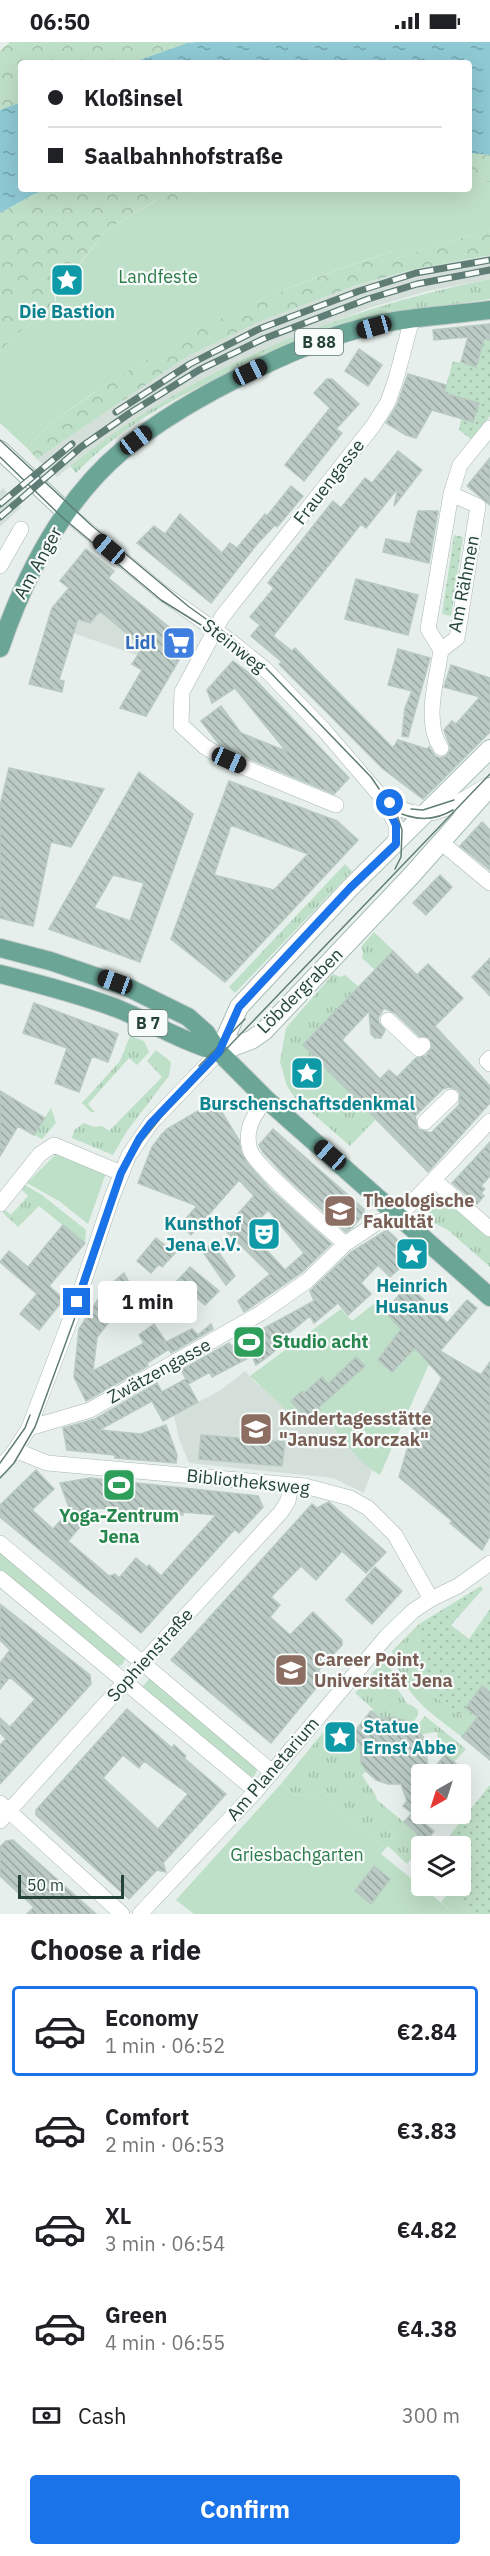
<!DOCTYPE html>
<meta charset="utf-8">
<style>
body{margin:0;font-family:"IBM Plex Sans",sans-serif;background:#f6f6f6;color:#202124;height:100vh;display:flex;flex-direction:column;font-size:22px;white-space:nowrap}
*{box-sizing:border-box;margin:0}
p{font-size:20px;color:#757577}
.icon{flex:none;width:33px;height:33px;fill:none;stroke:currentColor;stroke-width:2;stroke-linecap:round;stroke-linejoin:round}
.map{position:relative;height:1872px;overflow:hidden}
.panel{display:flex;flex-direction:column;background:#fff;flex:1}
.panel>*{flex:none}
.guide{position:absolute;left:18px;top:18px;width:454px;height:132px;border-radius:6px;box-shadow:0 6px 24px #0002;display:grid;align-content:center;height:132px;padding:0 30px;background:#fff}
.needle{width:39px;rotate:219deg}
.tools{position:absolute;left:411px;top:1722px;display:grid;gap:12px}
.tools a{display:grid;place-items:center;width:60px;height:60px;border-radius:6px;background:#fff;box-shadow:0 6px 24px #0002;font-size:30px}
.scale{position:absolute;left:18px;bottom:15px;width:106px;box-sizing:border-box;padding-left:6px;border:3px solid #24423a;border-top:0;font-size:16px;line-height:21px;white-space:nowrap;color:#24423a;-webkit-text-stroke:4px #f7fbf9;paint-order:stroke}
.end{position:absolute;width:27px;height:27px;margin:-14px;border:8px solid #1a73e8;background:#fff;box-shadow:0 0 0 3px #fff}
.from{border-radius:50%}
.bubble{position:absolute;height:42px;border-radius:6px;background:#fff;box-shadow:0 6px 24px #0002;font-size:20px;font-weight:700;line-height:42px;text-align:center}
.car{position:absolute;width:18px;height:36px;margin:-18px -9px;border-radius:8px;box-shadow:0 0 4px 2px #0007;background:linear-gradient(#222 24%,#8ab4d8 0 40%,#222 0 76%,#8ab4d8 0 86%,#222 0)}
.guide b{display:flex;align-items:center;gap:21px;height:57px;font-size:22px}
.guide b+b{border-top:2px solid #e0e0e0}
.guide i{width:15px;height:15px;background:#202124}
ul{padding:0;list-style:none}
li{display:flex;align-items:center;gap:18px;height:90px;margin:0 12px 9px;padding:0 18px;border:3px solid transparent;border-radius:6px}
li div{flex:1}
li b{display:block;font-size:22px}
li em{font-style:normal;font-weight:700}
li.selected{border-color:#1a73e8}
li>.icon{width:54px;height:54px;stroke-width:1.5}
h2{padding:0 30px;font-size:27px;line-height:72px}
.pay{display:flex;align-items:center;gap:15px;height:66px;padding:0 30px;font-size:22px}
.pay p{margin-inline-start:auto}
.cta{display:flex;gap:12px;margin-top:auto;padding:12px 30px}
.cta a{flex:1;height:69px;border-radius:6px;background:#1a73e8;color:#fff;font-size:24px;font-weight:700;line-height:69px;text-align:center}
.status{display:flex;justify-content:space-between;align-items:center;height:42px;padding:0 30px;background:#fff;direction:ltr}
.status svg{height:16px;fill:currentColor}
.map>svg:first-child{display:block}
.built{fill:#d4dfda}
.grass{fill:url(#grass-tufts)}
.forest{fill:url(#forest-crowns)}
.park{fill:#bfe0c8}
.garden{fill:url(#garden-dots)}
.water{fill:url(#water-ripples)}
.building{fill:url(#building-back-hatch);stroke:#b8c9c2;stroke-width:1.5;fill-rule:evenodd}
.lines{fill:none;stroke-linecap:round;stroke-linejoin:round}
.street-casing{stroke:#a8b8b2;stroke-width:16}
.secondary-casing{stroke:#a4bbb3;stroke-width:20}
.primary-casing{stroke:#c2cac8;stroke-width:20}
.street{stroke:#fff;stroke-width:15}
.secondary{stroke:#fff;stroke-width:18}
.primary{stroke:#6aa596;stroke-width:18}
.tram{stroke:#5f7d75;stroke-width:1.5}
.rail-casing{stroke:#5f7d75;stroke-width:7}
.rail{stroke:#f7fbf9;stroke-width:4.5;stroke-dasharray:14;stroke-linecap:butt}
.route{stroke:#1a73e8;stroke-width:8}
.labels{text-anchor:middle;stroke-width:4.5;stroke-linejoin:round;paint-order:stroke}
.shield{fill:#f7fbf9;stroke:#637a73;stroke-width:1.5}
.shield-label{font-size:16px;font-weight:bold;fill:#24423a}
.park-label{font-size:18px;fill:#2d7a4b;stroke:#f7fbf9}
.culture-label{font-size:18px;font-weight:bold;fill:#0d838f;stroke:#f7fbf9}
.street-label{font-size:18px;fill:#24423a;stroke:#f7fbf9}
.shop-label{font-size:18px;font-weight:bold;fill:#366cbe;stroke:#f7fbf9;text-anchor:end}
.education-label{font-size:18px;font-weight:bold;fill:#785e54;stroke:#f7fbf9;text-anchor:start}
.leisure-label{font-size:18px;font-weight:bold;fill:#27864d;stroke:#f7fbf9;text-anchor:start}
</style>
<div class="status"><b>06:50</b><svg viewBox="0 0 49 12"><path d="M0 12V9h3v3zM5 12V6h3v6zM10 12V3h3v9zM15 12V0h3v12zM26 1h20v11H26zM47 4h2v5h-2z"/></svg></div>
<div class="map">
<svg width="490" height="1872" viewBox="0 0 490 1872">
<defs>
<pattern id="grass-tufts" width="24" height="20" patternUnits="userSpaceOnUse" patternTransform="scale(1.5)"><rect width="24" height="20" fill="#bfe0c8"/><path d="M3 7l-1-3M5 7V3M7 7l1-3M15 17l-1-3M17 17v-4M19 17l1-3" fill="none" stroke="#a4c1ad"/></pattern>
<pattern id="forest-crowns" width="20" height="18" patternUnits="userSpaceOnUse" patternTransform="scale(1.5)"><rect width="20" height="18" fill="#bfe0c8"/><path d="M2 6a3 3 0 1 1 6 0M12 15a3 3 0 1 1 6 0" fill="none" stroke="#a4c1ad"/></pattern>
<pattern id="garden-dots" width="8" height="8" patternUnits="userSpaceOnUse" patternTransform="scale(1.5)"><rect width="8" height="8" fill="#bfe0c8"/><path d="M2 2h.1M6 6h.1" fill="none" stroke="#a4c1ad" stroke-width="1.8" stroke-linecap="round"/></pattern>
<pattern id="water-ripples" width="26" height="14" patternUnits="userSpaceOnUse" patternTransform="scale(1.5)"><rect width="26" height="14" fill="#8ec9d4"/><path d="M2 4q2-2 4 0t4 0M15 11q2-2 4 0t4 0" fill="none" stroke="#74a5ad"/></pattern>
<pattern id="building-back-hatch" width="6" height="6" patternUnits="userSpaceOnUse" patternTransform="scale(1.5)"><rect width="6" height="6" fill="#bbcac4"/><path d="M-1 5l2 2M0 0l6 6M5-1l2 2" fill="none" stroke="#98a6a0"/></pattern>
</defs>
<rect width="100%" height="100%" fill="#e6efeb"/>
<!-- built -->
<path class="built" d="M490,213v24l-62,12 -59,17 -121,49 -95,51 -68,46 -28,23 -20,-18 151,-103 73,-35 96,-36 58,-16z
M3,446l18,19 -21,20v-36z
M86,507l28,22 -5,7 73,60 2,-2 6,5 -16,27 -127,-44 5,-16 17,-20 -9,-7z
M245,1329l13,14 62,26 24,31 28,28 -8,23 -31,-15 -144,-15 -10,-24 -5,-24 47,-25z"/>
<!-- grass -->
<path class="grass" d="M490,237v20c-30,5 -60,8 -90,15 -25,6 -49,16 -74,24 -90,29 -182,65 -250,135l-6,-7c121,-97 269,-157 420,-187z
M345,822l7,7 -117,122 -6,-6z
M374,890l20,19 -19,19 -13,-12 1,-6 -2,-5z
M333,932l7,3 5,-2 14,12 -56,58 73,74 -26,27 -55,-48 -8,-12 -7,-24 6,-34z
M130,994l14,5 5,11 -12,13 -8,-7 -41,46 7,8h-4l-9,-9 38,-42z
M156,1008l15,12 -2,14 -42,55 -14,24 -41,-17 2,-8 10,-7 10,4 8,-1 7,5 53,-54 -15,-16z
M51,1066l5,15 -14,16 -8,-4z
M25,1143l17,10 44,35 -1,13 -46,-37 -21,21 -15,-14v-5l8,7 17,-19 -7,-7z
M442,1151l48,41v33l-42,-37 -20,-10 1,-8z
M0,1507l126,108 -4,8 -8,1 -114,-95z
M419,1582l-1,61 72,50 -19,-9 -9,11c-36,-28 -58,-40 -70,-86z
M386,1615l12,28 -1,3 11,17 2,-1 8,6 -1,7 -5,6 -14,-5 -16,2 -10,-9 1,-2 -18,-16z
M149,1637h4l105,90 -4,7 -3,2 -107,-87 -1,-5z
M425,1674l41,33 -12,13 -9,-7 -5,-1 -3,-22 -15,2 -6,-7z
M329,1683l18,15 4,-4 9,8v15l6,12 -4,4c5,10 13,15 15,25l56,46h-11l-1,9h-7l-7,9 -19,-18 -3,3 -56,-48 -35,-7 -13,-10z
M448,1852l25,20h-18l-14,-12z"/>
<!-- forest -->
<path class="forest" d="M10,0h187l-10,1 -56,20h-110v39l-21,8v-59z
M470,111l20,2v27l-20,-2z
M48,147h161l-43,20 -8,-10 -52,31 -34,43 -10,2 -8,19 2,10 -44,34 -12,15v-140l34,-19z
M490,189v24l-75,14 -58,16 -96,36 -73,35 -151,103 -10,-11c19,-24 45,-39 70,-57 61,-41 128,-79 198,-105 32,-13 66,-24 99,-35l3,7 64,-20z"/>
<!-- park -->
<path class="park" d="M470,138l20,2v49l-29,7 -64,20 -4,-7c-33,11 -66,22 -99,35 -69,27 -136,64 -197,105 -25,17 -51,33 -70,57l-27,-25v-70l12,-15 44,-34v-20l6,-9 11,-2 33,-43 53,-31 7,10 43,-20h261z
M56,1112h4l46,19 -18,51 -29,-23 -32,-18z
M375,1261l26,25 -23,32 14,12 18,-20 -2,-11 21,23 -49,111c-24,-14 -42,-42 -59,-63l-18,14 -53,-50 91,-67 11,12z
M281,1742l13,10 35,7 56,48 -4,5 74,60h-261l-18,-14z"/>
<!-- garden -->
<path class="garden" d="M484,297l6,1v76l-18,24 -13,-10 2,-11 13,3 5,-19 -35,-10 9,-32 23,6z
M454,493l9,2 -12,79 -9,-2z
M481,1544l2,3 -32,36 18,14 21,-30v126l-72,-50 1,-61z
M490,1743v129h-17l-25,-20 7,-8h5v-40h-19z"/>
<!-- water -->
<path class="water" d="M197,0h293v113l-20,-2v-90h-339l56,-20z
M21,60v87h27l-14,5 -34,19v-103z"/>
<!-- building -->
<path class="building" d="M490,282v16l-6,-1 -8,28 -15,-5 7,-25 -34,3 -1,-10z
M359,307l23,16 -14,21 -23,-15z
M408,332l38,11 -2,8 35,10 -6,19 -41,-12 -16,28 -10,-3 -20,-12 11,-18z
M327,337h5l27,25 -23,25 6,4 -38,48 -19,-16 45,-57 -16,-15z
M398,409l24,19 -28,36 4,-18 -32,40 -5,-4 -88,112 19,15 3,-3 98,100 5,-8 29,9 2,-2 6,9 5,2 6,-2 5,-7 -7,-19 8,-9 4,3 24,-27 -36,-10 7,-22 39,13v54l-67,67 -41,-31 -103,-104 3,-2 -31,-26 9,-11 -10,-8 24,-29 -6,-5 65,-82 8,7 24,-30 7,5z
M490,416v47l-23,-19z
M291,444l12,10 -26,31 -2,-2 -18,19 -46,59 -74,-60 17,-17 11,8 15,-20 42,39 8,-10 7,5 28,-34 2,2z
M418,469h20l-9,52 -46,-11 3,-13 24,5z
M86,507l28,22 -6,7 81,65 -43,73 -26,-8 22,-38 -10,-6 11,-17 -43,-36 -10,12 -12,-4 -19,61 5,1 -2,11 -33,-8 23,-76 17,-20 -9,-7z
M356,537l62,16 -10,40 -63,-16z
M398,607l32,9 -22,79 -6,-1 3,-28 7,-17 -24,-6z
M233,619l16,12 100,105 -15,16 -101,-42 -14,-8 -18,-23 20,-15 20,27 45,18 -51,-63 -23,15 -5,-13z
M9,726l95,21 -33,58 -20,-5 -18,84 -33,-8v-112z
M139,730l54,42 -53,148 -91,-33zM113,833l31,8 -14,38 -36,-13z
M229,739l108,40 21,19 -133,142 -54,-43zM231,783l77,29 -34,36 -60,-15z
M482,780l8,8v40l-30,-24z
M440,833l12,12 -26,28 -13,-12z
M393,909l24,24 11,-11 35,34 -28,28 55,60v17l-62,69 -125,-127zM384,966l11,5 24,23 10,2 3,9 -6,9 -10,2 -19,19 -8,-7 -9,9 -38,-39 27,-29 2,23 4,4h6l4,-8 -6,-7 -1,-5zM449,1045l9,3 2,4 -1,11 -28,28 -13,-4 -3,-13 28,-27z
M490,916v38l-18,-19z
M34,961l84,31 -10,28 -16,-6 -13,36 -24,-9 12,-35 -44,-15z
M0,1049l45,27 -11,17 -16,-9 -18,30z
M215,1059l24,39 2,12 7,12 23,26 60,54 -30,29 -57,39 -6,-11 32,-27 -46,-45 30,-33 -15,-16 -48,55 -11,-10 17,-19 -59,-23 14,-36 10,-13 5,-5zM268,1168l36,43 -19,17 -36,-39z
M273,1087l91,80v5l-11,13 -7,5 -61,-56 -22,-24 -4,-7z
M490,1100v34l-9,10 4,3 -4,4 3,3 -7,8 -25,-21z
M63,1183l22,18 -36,43 15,13 -25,31 -19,-16 17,-20 -37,-32 9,-11 19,16z
M387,1188l27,25 -24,22 -12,-12 -17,18 10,11 -23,21 -10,-12 -24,20 -4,-7 -27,22 3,3 -16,14 -14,10 -4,-9 -40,21 -2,-5 -22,12 10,18 -35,19 -11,-20 -53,29 42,4 25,-9 11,30 -1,8 -61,-5v-3l-48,-5 -4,-22 32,-9 62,-36 5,9 24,-13 -5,-9 48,-27 2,3 83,-45 -4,-10 41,-39z
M156,1196l19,15 -13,14 -3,-3 -8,9 -14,-12z
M212,1201l23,33 -9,9 -23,-33z
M190,1225l29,24 -14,14 -28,-24z
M124,1231l14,26 -18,15 -2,-3 -21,26 -4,34 51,-28 -5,-8 15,-11 12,18 26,-13 6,6 13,-11 2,5 -42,24 -2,-4 -22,14 1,3 -62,35 -12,-24 5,-48 25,-39z
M408,1242l39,39 20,-23 10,8 -37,43 41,24 9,-13v174l-8,14 -32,-27 2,-2 -53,-44 19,-64 4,1 20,-36 -27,-30 -23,24 -14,-12 23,-31 -16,-17z
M356,1315l9,9 -47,42 2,2 -12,10 -17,-19 11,-10 2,2 18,-16 6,7z
M201,1393l84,7 -3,24 -83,-7z
M36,1428l18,19 -22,21 21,19 17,-19 -10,-27 30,-5 168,18 5,11 -24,26 -4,-4 -94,104 -141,-116v-12zM96,1466l87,7v-3l33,3 -55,61 -12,-11 -2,2 -11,-9 -17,20 -4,-4 -6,2 -41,-35z
M329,1460l57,50 -20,21 -24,-22 -26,29 -15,-14 -30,31 9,8 -10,12 20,18 23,-23 29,28v5l-24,26 7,6 -54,66 -100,-83 141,-156 5,4z
M375,1525l27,24 -30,33 -26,-24z
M0,1562l90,71 1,9 -91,100v-39l6,-6 -6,-6v-15l10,9 25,-28 -25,-22 -10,12v-26l10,-13 -10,-10z
M482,1644l8,6v68l-28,-23 16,-20 -12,-9z
M127,1667l45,39 2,-3 12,11 -2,2 42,36 -63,69 3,9 -9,-2 -28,29 -93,-84v-5zM123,1713l16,13 5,-7 44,33 -30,35 -55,-51z
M371,1669l10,8 11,-2 15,4 9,6 8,11 5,36h-7v40h10l-8,9 10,8 -8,10 -22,-19 8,-9 -9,-7 4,-5 -6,-17h-13l-12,-4 -10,-9 -5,-8 -1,-19 -9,-8z
M445,1713l9,7 16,12h-41z
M13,1798l19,17 64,57h-69l7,-7 -34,-31v-29l6,-6z
M374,1824l16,13 -19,25 -16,-13z"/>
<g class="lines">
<!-- street casing -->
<g class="street-casing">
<path id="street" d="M451,452l27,12 -21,132 -16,12 -13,-21 23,-135 9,-29 30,-37
M67,471l93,78 69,49 36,29 59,61 59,69 13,26v19
M0,524l21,-37
M441,608c-4,29 -18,72 0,98
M385,758c39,28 66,7 101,-14
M336,763l-107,-44 -24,-14 -24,-22 1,-33 40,-75 151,-191 15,-24 8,-23 16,-60
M448,806l42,35
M388,978l31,29 4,-4
M490,1016l-3,3 3,3
M267,1058c-13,13 -23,31 -17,50 5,16 79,79 95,94
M425,1080l26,-25
M434,1138l56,49
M0,1162l40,-50 14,-9 67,28
M29,1386l61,-18 171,-97 46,-32 38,-37 33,-22 21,-6 91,-95
M15,1408l32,13 258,23 45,12 18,10 27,27 36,64
M0,1426l15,-18 14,-22 48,-126 35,-105 17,-42 22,-32 68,-71
M0,1501l272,229
M0,1536l256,213
M0,1761l122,111
M0,1779l125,-139 156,-170 7,-11 3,-16
M140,1872l116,-123 130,-154 27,-26 18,-12 27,-13 32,-23"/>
</g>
<!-- secondary casing -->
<g class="secondary-casing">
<path id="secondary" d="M0,408l67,63
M219,1010l20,-45 111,-119 140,-139
M219,1010l32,-12 13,-9 147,-155 79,-89"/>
</g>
<!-- primary casing -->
<g class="primary-casing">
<path id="primary" d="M0,606c25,-73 63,-148 123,-198 40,-33 85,-58 131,-80 44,-22 93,-41 141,-49 32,-5 64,-7 95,-11
M0,906l50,13 77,26 61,30 18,16 13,19 48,48 223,197
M0,932c39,10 78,20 116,34 35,14 67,34 103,44"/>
</g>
<!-- street -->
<use href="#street" class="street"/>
<!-- secondary -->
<use href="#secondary" class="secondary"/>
<!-- primary -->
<use href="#primary" class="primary"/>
<!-- tram -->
<path class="tram" d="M0,398l91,85 97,81 43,31 34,30 106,110 26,38 5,15 -1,27 -6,12
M0,415l63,61 98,82 56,35
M411,767l12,1 31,-10
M393,768c19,10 40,12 60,0
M199,1024l46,-47
M0,1421l25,-35 5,-13
M0,1436l14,-15 21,-36 46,-126 43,-130 18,-30 21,-26 327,-341"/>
<!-- rail casing -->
<g class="rail-casing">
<path id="rail" d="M116,370l74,-48 69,-35 100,-38 57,-18 74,-13
M0,462l72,-60
M0,475l81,-70 49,-34 69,-43 64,-31 105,-40 49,-15 73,-14"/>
</g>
<!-- rail -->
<use href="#rail" class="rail"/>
</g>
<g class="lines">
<!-- route -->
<path class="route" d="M77,1260l44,-129 18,-34 12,-16 68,-71 20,-45 111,-119 46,-44v-19l-13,-26 7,4"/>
</g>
<!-- icons -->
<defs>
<g id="sight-square" transform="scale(1.725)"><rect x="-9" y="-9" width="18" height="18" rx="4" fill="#0f9aa8" stroke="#f7fbf9"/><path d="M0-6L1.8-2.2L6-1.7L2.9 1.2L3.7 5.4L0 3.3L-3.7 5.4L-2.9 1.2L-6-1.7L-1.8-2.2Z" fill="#fff"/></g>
<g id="supermarket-square" transform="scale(1.725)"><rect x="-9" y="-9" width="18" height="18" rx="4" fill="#3f7fe0" stroke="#f7fbf9"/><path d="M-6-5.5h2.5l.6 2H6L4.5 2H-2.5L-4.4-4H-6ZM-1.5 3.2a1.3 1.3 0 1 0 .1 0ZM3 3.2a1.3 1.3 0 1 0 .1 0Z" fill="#fff"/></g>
<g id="university-square" transform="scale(1.725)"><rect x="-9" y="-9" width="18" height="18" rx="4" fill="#8d6e63" stroke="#f7fbf9"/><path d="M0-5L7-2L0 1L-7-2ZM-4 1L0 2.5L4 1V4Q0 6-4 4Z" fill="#fff"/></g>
<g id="theatre-square" transform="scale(1.725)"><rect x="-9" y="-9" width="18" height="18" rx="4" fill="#0f9aa8" stroke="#f7fbf9"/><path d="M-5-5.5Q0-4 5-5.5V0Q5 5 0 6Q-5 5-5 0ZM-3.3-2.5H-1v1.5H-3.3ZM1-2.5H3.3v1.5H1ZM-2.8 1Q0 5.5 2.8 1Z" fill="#fff"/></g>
<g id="stadium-square" transform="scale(1.725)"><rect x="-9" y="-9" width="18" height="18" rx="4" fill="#2e9e5b" stroke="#f7fbf9"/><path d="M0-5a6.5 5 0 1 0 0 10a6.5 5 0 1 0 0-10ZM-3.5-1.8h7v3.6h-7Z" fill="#fff"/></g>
<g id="school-square" transform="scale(1.725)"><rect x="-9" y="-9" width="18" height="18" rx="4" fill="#8d6e63" stroke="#f7fbf9"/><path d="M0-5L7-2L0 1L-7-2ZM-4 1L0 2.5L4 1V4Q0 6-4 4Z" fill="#fff"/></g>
</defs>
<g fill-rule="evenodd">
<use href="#sight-square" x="67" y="238"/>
<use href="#supermarket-square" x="179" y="601"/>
<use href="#sight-square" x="307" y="1031"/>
<use href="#university-square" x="340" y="1169"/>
<use href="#theatre-square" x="264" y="1192"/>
<use href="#sight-square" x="412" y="1212"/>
<use href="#stadium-square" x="249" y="1300"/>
<use href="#school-square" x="256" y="1387"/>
<use href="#stadium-square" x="119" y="1443"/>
<use href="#university-square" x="291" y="1628"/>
<use href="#sight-square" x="340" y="1695"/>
</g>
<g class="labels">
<!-- shield labels -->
<g class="shield">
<rect x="295" y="287" width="48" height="26" rx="4.5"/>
<rect x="128.5" y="968" width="39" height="26" rx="4.5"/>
</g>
<g class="shield-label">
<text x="319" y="306">B 88</text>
<text x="148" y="987">B 7</text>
</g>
<!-- park labels -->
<g class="park-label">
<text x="158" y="241">Landfeste</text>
<text x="297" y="1819">Griesbachgarten</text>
</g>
<!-- culture labels -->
<g class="culture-label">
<text x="67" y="276">Die Bastion</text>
<text x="307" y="1068">Burschenschaftsdenkmal</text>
<text x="241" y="1188" text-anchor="end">Kunsthof<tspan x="241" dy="21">Jena e.V.</tspan></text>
<text x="412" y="1250">Heinrich<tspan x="412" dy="21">Husanus</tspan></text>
<text x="363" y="1691" text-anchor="start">Statue<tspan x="363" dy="21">Ernst Abbe</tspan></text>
</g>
<!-- street labels -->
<g class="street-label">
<text transform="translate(329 440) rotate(-52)" y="6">Frauengasse</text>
<text transform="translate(38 521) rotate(-61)" y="6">Am Anger</text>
<text transform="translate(464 542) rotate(-79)" y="6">Am Rähmen</text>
<text transform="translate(234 604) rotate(38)" y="6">Steinweg</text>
<text transform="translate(300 949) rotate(-45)" y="6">Löbdergraben</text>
<text transform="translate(159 1329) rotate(-29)" y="6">Zwätzengasse</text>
<text transform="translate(248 1440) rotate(6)" y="6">Bibliotheksweg</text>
<text transform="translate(150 1613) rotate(-48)" y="6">Sophienstraße</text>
<text transform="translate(273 1727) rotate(-49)" y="6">Am Planetarium</text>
</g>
<!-- shop labels -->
<g class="shop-label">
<text x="156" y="607">Lidl</text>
</g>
<!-- education labels -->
<g class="education-label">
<text x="363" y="1165">Theologische<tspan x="363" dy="21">Fakultät</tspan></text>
<text x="279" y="1383">Kindertagesstätte<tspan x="279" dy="21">"Janusz Korczak"</tspan></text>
<text x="314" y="1624">Career Point,<tspan x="314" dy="21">Universität Jena</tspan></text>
</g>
<!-- leisure labels -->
<g class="leisure-label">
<text x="272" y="1306">Studio acht</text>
<text x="119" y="1480" text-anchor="middle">Yoga-Zentrum<tspan x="119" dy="21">Jena</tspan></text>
</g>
</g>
</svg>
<div class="tools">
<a><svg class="needle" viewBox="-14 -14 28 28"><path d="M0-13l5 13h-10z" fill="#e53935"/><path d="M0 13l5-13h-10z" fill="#757577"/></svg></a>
<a><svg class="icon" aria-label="layers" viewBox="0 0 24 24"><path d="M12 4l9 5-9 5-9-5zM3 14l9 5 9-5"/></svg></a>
</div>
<div class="scale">50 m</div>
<i class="end from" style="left:390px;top:761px"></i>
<i class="end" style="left:77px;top:1260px"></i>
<div class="bubble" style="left:98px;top:1239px;width:99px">1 min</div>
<i class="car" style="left:374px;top:285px;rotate:254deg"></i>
<i class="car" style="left:250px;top:330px;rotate:65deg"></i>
<i class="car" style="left:136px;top:398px;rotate:53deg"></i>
<i class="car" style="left:109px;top:507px;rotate:310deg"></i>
<i class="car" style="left:229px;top:718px;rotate:114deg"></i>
<i class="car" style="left:115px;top:940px;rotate:290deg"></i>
<i class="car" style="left:330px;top:1113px;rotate:311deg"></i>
<div class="guide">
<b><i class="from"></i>Kloßinsel</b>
<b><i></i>Saalbahnhofstraße</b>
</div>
</div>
<section class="panel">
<h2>Choose a ride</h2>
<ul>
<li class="selected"><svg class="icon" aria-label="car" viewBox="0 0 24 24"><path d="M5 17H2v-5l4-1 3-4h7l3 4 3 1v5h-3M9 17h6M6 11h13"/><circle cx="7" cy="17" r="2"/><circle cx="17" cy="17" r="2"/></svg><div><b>Economy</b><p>1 min · 06:52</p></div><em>€2.84</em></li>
<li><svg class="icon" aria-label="car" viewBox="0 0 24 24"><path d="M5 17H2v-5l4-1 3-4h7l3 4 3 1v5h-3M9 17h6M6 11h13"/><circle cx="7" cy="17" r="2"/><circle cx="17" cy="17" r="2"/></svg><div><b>Comfort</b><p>2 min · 06:53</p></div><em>€3.83</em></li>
<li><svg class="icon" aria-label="car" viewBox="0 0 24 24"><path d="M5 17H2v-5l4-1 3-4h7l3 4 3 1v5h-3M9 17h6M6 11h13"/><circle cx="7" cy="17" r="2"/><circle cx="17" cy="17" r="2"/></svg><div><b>XL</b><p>3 min · 06:54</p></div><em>€4.82</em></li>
<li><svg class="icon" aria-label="car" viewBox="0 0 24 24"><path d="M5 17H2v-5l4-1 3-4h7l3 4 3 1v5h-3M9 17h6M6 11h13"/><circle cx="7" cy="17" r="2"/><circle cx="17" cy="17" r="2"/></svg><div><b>Green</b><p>4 min · 06:55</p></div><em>€4.38</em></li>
</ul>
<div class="pay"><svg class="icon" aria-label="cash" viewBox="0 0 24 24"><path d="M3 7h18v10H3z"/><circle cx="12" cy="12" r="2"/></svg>Cash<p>300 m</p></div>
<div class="cta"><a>Confirm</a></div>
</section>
